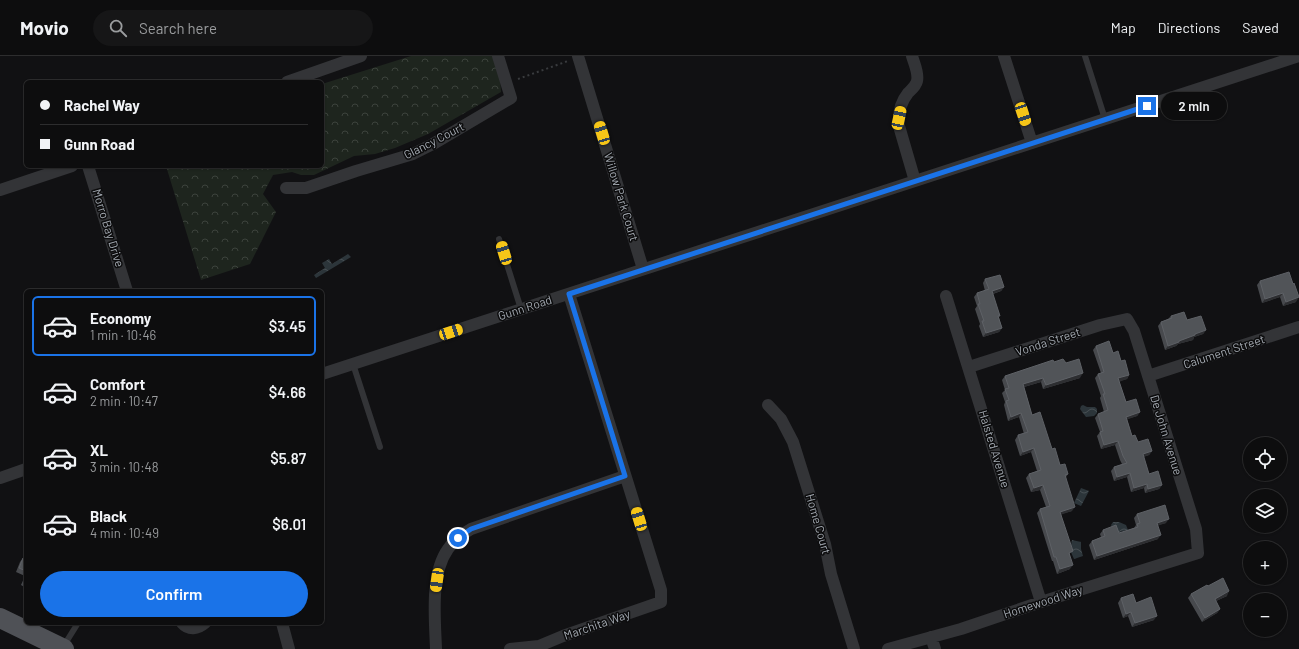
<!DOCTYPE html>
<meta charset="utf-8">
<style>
body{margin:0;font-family:Barlow,sans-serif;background:#161617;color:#f1f3f6;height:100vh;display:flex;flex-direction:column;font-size:15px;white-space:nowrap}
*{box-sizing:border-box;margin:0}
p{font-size:13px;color:#9a9c9e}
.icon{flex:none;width:22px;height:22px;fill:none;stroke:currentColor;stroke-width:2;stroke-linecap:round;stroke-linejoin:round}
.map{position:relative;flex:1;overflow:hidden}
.panel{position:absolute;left:24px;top:233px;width:300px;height:336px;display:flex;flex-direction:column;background:#0d0d0e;border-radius:6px;box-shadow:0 1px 3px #0004,0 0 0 1px #2d2d2e}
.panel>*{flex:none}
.banner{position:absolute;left:24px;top:24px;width:300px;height:88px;border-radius:6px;box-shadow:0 1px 3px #0004,0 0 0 1px #2d2d2e;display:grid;align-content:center;height:88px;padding:0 16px;background:#0d0d0e}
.fabs{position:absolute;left:1243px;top:381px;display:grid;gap:8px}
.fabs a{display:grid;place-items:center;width:44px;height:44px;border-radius:50%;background:#0d0d0e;box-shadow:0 1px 3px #0004,0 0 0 1px #2d2d2e;font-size:20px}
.end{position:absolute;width:18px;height:18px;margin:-9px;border:5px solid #1a73e8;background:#fff;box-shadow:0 0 0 2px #fff}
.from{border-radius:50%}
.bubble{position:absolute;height:28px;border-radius:14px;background:#0d0d0e;box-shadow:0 1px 3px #0004,0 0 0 1px #2d2d2e;font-size:13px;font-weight:600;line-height:28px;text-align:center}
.car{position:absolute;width:12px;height:24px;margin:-12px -6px;border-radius:5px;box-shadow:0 0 3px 1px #0007;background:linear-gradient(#f5c518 24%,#345 0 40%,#f5c518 0 76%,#345 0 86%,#f5c518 0)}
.banner b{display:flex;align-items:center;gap:14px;height:38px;font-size:15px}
.banner b+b{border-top:1px solid #2d2d2e}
.banner i{width:10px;height:10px;background:#f1f3f6}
ul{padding:7px 0 0;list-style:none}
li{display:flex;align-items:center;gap:12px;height:60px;margin:0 8px 6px;padding:0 8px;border:2px solid transparent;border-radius:6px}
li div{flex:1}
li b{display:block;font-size:15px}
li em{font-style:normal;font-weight:600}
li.selected{border-color:#1a73e8}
li>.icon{width:36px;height:36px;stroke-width:1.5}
.button{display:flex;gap:8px;margin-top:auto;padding:8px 16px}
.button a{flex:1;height:46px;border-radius:24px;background:#1a73e8;color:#fff;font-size:16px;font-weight:600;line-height:46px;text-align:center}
header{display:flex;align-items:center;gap:24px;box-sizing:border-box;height:56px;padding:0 20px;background:#0d0d0e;border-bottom:1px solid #2d2d2e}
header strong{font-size:19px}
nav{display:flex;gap:22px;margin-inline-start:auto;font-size:14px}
.search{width:280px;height:36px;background:#161617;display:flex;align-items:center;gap:10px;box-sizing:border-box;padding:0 14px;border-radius:22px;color:#9a9c9e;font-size:15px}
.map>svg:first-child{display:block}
.forest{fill:url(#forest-crowns)}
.water{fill:url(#water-waves)}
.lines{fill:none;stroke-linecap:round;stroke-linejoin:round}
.path{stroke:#393b3e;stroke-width:2;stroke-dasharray:2 3;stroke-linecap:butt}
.service{stroke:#333437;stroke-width:6}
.minor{stroke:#333437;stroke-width:12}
.primary{stroke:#4f5156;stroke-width:20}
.wall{fill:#47494d}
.shaded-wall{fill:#2d2e31}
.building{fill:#515458;stroke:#5e6166}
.route{stroke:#1a73e8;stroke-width:5}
.labels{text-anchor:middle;stroke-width:3;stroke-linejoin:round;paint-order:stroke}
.street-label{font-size:12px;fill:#a4aab2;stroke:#0c0c0d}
</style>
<header>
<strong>Movio</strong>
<div class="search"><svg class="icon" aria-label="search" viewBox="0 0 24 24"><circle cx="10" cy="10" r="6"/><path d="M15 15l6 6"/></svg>Search here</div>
<nav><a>Map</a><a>Directions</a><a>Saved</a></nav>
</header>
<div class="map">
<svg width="1299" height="593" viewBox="0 0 1299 593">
<defs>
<pattern id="forest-crowns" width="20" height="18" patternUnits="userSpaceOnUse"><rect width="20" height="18" fill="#1e251e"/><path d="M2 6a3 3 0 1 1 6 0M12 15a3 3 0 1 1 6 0" fill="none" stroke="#3c423c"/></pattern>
<pattern id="water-waves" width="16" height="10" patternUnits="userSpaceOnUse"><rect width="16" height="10" fill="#2c353a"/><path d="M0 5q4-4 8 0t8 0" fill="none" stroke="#485054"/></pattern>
</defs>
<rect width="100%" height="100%" fill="#111113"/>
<!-- forest -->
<path class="forest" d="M411,0h83l6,22 1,14 -73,42 -33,14 -20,6 -21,2 -40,19h-13l-9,-3 -19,3 -10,19 13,18 -26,52 -49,16 -35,-114h156v-82z"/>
<!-- water -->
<path class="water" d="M348,198l3,3 -35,21 -2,-3 11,-7 -3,-5 7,-4 3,5z
M1083,349l4,2h8l2,2v4l-3,3 -8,1 -6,-8 1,-3z
M1081,432l8,3 -8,15 -7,-3z
M1113,466h6l7,3 2,5 -9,2 -7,-5 -1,-2z
M1072,484l9,2v7l2,7 -9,3 -4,-9z"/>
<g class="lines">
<!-- path -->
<path class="path" d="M518,23l50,-18"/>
<!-- service -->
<path class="service" d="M1085,0l20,63
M499,183l22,70
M353,308l27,83
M63,591l15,-24"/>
<!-- minor -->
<path class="minor" d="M578,0l65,213
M912,0c2,7 7,17 5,25 -1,5 -6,9 -9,12 -8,10 -10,22 -9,33l16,55
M1004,0l28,87
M287,26l74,-26
M88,110l39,125
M286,132h20l50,-17 57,-17 20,-10 78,-46 -13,-42
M0,134l72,-24
M946,240l95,306
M322,318l977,-318
M1148,320l151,-49
M768,349l13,14 12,23 32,102 6,30 23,75
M0,422l26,-9
M182,567c7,8 16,6 23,0
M282,567l7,26
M931,581l4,12
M436,593c-1,-30 -6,-75 12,-100 6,-9 14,-15 23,-20l154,-53
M510,593l29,-3 24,-10 98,-34v-12l-92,-296
M888,593l73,-20 80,-27 157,-49 -2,-24 -62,-198 -7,-12 -27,6 -131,42"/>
<!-- primary -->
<path class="primary" d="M0,562l64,31"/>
</g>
<!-- wall -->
<path class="wall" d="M985,223l19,8 -3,4 -8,3 6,24 3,10 -3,4 -16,5 -4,-11 1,-2 -5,-15 2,-3 -3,-9 3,-4 8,-2 -2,-8z
M1260,225l33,3 3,18 -13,4 -3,-9 -18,6 -5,-18z
M1171,260l16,4 19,10 -3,4 -9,3 -1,3 -15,4 -2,2 -11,4 -7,-24 3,-4 7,-3z
M1096,290l17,7 8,8 8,14 -2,4 -8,2 7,21 14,10 -3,4 -10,3 5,17 6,6 14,9 -3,4 -6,2 6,17 13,11 -3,4 -14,4 -1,-5 -13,4 -4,-15 -13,4 -3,-10 3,-4 8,-3 -2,-4 -5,-15 -14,4 -4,-13 3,-4 -5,-14 3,-4 6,-2 -4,-14 1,-2 -6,-18 3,-4 3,-1 -8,-23z
M1054,306l12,1 14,15 -37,11 -2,-7 -17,5 8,28 28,50 8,9 -2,3 6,34 -11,3 9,41v14l-13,5 -4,-13h-1l-15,-48 3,-4 6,-2 -6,-17 -9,2 -5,-14 3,-4 8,-3 -6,-19 -11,4 -5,-16 3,-5 6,-1 -5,-17 -11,4 -4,-16 1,-3 -3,-9 3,-3 -3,-10 3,-4z
M1137,458l29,9 -8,2v14l-64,21 -5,-15 3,-4 9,-4 -1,-3 3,-4 16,3 15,-5 2,-3 -2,-7z
M23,502l3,1v29l-5,-3 4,-9 -9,-4 4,-10z
M1208,530l19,10 -11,5 4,8 -3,4 -15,9 -14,-24 3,-4z
M1121,542l15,5 18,17 -22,7 -4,-11 -5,2 -5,-15z"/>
<!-- shaded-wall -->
<path class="shaded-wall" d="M1004,231l-3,4 -12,4 3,-4z
M1283,237l-3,4 -18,6 3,-4z
M1299,241l-3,5 -13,4 3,-4z
M1002,272l-3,4 -16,5 3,-4z
M1206,274l-3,4 -9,3 -1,3 -15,4 -2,2 -11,4 3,-4 27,-12z
M1083,317l-3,5 -37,11 3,-4z
M1129,319l-2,4 -11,4 2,-5z
M1043,322l-2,4 -21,6 3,-4z
M1140,356l-3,4 -14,5 3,-4z
M1021,357l-2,4 -11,4 3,-4z
M1118,385l-3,4 -14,4 3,-4z
M1034,392l-3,4 -11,4 3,-4z
M1152,395l-3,4 -9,3 3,-4z
M1130,417l-3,4 -13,4 3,-4z
M1147,428l-3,4 -13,4 3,-4z
M1043,429l-3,5 -9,2 3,-4z
M1162,429l-3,4 -14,4 3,-4z
M1075,451l-3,4 -15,5 3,-4z
M1169,463l-3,4 -12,4 3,-4z
M1161,479l-3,4 -64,21 3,-4z
M1073,509l-3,4 -13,5 3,-5z
M1229,535l-2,5 -15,7 3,-4z
M1220,553l-3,4 -15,9 3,-4z
M1131,556l-3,4 -5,2 3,-4z
M1157,560l-3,4 -22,7 3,-4z"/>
<!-- building -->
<path class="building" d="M1289,216l4,12 1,-1 5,14 -13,5 -3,-9 -18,6 -5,-18z
M1000,219l4,12 -12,4 8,25h-2l4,12 -16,5 -4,-12h2l-6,-17h2l-3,-11 12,-4 -4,-10z
M1184,256l3,8 14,-4 5,14 -11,4v1l-16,6v1l-11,4 -7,-24 11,-4 -1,-2z
M1109,285l4,12 5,-2 3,10 4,-1 4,15 -11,3 8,24 10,-3 4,13 -14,5 6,19 3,-1 3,7 10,-3 4,12 -9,3 6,20 9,-3 4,14 -14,4 -1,-5 -13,4 -4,-15 -13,4 -3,-10 13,-4 -4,-7 -5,-15 -14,4 -4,-13 3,-1 -5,-17 10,-4 -5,-16h2l-7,-20 6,-2 -8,-26z
M1063,303l3,4 13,-4 4,14 -37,12 -3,-7 -20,6 9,31 8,-3 12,37 3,-1 5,17 5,-1 3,10 -3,1 10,32 -15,5 13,39 -4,2 4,12 -13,4 -4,-12h-2l-14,-48 10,-3 -7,-21 -9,3 -5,-14 12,-4 -7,-22 -11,4 -5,-17 10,-3 -7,-19 -10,4 -5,-16 3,-1 -4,-11 4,-1 -4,-12 48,-16 1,2z
M1165,449l4,14 -12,4 4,12 -64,21 -5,-15 13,-5 -2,-6 13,-5 3,8 19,-6 -1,-3 3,-1 -3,-9z
M23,502l3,1v12l-7,-3z
M26,520v6l-2,-1z
M1223,522l6,13 -14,8 5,10 -15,9 -14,-24 16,-9 1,1z
M1133,538l3,9 15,-6 6,19 -22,7 -4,-11 -5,2 -5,-16z"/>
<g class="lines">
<!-- route -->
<path class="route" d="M458,482l13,-9 154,-53 -56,-182 578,-188"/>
</g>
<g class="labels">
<!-- street labels -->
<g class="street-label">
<text transform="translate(434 85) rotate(-27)" y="4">Glancy Court</text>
<text transform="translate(621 141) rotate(73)" y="4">Willow Park Court</text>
<text transform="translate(108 172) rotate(73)" y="4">Morro Bay Drive</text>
<text transform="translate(525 252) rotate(-18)" y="4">Gunn Road</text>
<text transform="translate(1048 286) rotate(-18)" y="4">Vonda Street</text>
<text transform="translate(1224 296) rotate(-18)" y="4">Calument Street</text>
<text transform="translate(1166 379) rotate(73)" y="4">De John Avenue</text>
<text transform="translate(994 393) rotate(73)" y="4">Halsted Avenue</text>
<text transform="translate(818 468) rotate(74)" y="4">Home Court</text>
<text transform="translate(1043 546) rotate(-18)" y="4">Homewood Way</text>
<text transform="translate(597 569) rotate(-19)" y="4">Marchita Way</text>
</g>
</g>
</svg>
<div class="fabs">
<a><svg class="icon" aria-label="locate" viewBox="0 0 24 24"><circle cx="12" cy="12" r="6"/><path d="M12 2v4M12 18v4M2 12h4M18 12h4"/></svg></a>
<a><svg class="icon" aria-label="layers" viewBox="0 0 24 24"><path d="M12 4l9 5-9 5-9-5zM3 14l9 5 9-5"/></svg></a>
<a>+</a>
<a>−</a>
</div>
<i class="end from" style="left:458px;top:482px"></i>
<i class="end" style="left:1147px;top:50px"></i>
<div class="bubble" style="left:1161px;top:36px;width:66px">2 min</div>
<i class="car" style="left:1023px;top:58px;rotate:162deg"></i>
<i class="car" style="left:899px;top:62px;rotate:12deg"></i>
<i class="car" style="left:602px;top:77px;rotate:343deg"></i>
<i class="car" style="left:504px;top:197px;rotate:343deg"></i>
<i class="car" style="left:451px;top:276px;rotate:72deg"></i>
<i class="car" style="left:639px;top:463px;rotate:343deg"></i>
<i class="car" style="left:437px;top:524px;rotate:188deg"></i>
<div class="banner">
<b><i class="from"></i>Rachel Way</b>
<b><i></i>Gunn Road</b>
</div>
<section class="panel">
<ul>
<li class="selected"><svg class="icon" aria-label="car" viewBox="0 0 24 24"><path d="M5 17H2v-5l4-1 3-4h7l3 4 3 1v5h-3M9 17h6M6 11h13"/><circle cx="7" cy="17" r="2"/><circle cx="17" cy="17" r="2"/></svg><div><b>Economy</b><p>1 min · 10:46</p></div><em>$3.45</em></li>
<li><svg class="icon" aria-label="car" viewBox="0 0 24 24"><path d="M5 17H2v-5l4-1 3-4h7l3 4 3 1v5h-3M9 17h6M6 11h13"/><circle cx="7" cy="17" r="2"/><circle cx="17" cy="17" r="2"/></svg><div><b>Comfort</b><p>2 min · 10:47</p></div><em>$4.66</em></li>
<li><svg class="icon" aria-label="car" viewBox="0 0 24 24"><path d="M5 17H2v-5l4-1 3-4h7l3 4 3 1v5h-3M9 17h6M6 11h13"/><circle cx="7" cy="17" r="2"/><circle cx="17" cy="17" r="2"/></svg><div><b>XL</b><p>3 min · 10:48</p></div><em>$5.87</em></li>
<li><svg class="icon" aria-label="car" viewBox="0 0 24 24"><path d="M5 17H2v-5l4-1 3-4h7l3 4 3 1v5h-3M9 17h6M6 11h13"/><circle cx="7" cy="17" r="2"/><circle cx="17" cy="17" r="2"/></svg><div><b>Black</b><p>4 min · 10:49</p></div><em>$6.01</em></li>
</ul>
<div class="button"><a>Confirm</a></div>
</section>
</div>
